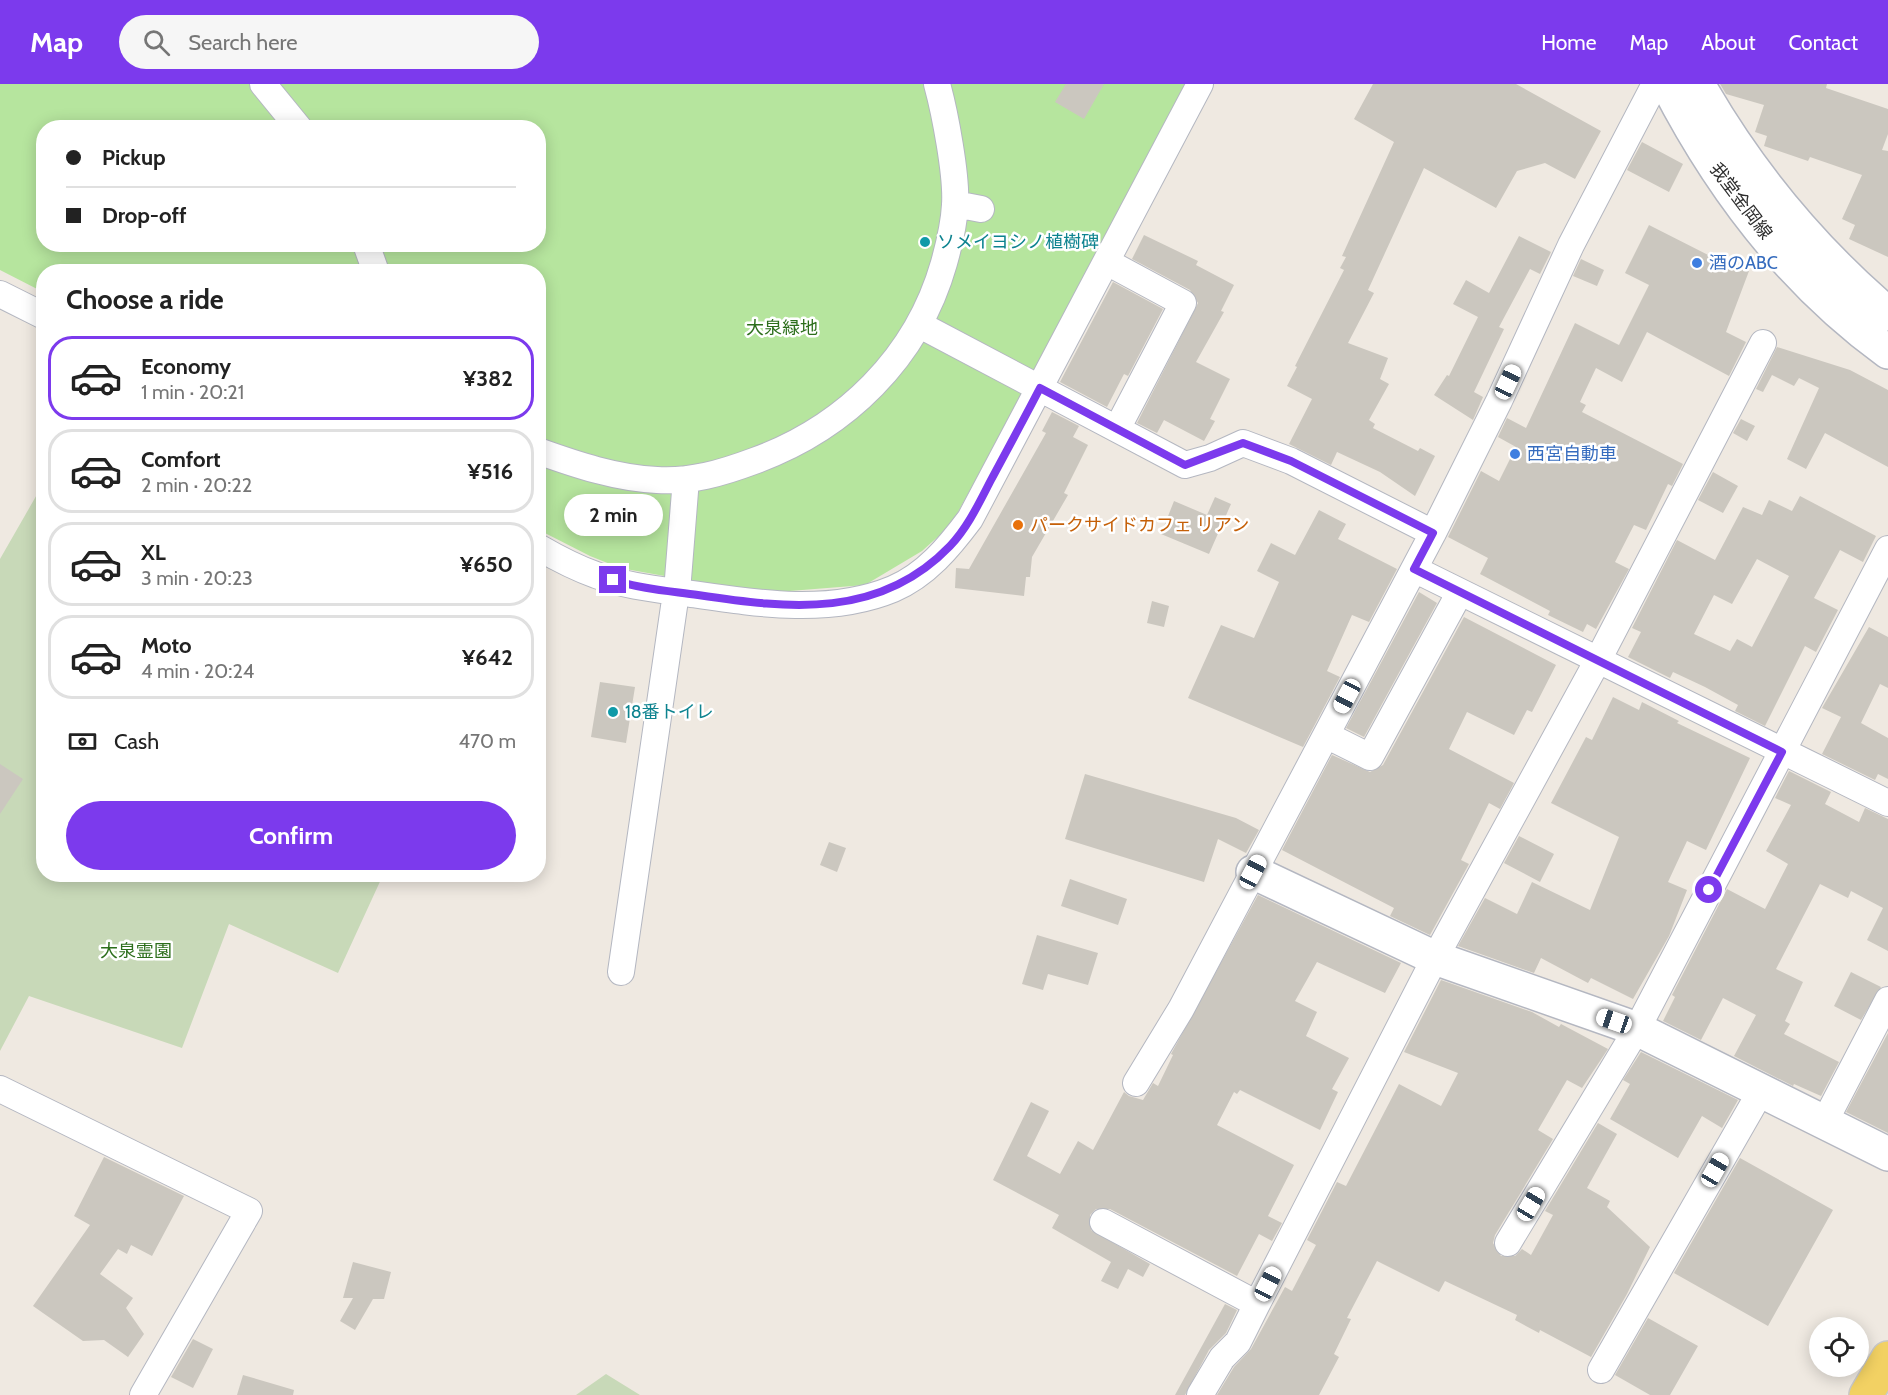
<!DOCTYPE html>
<meta charset="utf-8">
<style>
body{margin:0;font-family:Cabin,"Noto Sans JP",sans-serif;background:#f6f6f6;color:#222;height:100vh;display:flex;flex-direction:column;font-size:22px;white-space:nowrap}
*{box-sizing:border-box;margin:0}
p{font-size:20px;color:#767676}
.icon{flex:none;width:33px;height:33px;fill:none;stroke:currentColor;stroke-width:2;stroke-linecap:round;stroke-linejoin:round}
.map{position:relative;flex:1;overflow:hidden}
.panel{position:absolute;left:36px;top:180px;width:510px;height:618px;display:flex;flex-direction:column;background:#fff;border-radius:24px;box-shadow:0 3px 15px #0003}
.panel>*{flex:none}
.guide{position:absolute;left:36px;top:36px;width:510px;height:132px;border-radius:24px;box-shadow:0 3px 15px #0003;display:grid;align-content:center;height:132px;padding:0 30px;background:#fff}
.buttons{position:absolute;left:1809px;top:1233px;display:grid;gap:12px}
.buttons a{display:grid;place-items:center;width:60px;height:60px;border-radius:50%;background:#fff;box-shadow:0 3px 15px #0003;font-size:30px}
.end{position:absolute;width:27px;height:27px;margin:-14px;border:8px solid #7c3aed;background:#fff;box-shadow:0 0 0 3px #fff}
.from{border-radius:50%}
.bubble{position:absolute;height:42px;border-radius:21px;background:#fff;box-shadow:0 3px 15px #0003;font-size:20px;font-weight:800;line-height:42px;text-align:center}
.car{position:absolute;width:18px;height:36px;margin:-18px -9px;border-radius:8px;box-shadow:0 0 4px 2px #0007;background:linear-gradient(#fff 24%,#345 0 40%,#fff 0 76%,#345 0 86%,#fff 0)}
.guide b{display:flex;align-items:center;gap:21px;height:57px;font-size:22px}
.guide b+b{border-top:2px solid #e0e0e0}
.guide i{width:15px;height:15px;background:#222}
ul{padding:0;list-style:none}
li{display:flex;align-items:center;gap:18px;height:84px;margin:0 12px 9px;padding:0 18px;border:3px solid #e0e0e0;border-radius:24px}
li div{flex:1}
li b{display:block;font-size:22px}
li em{font-style:normal;font-weight:800}
li.current{border-color:#7c3aed}
li>.icon{width:54px;height:54px;stroke-width:1.5}
h2{padding:0 30px;font-size:27px;line-height:72px}
.pay{display:flex;align-items:center;gap:15px;height:66px;padding:0 30px;font-size:22px}
.pay p{margin-inline-start:auto}
.cta{display:flex;gap:12px;margin-top:auto;padding:12px 30px}
.cta a{flex:1;height:69px;border-radius:36px;background:#7c3aed;color:#fff;font-size:24px;font-weight:800;line-height:69px;text-align:center}
header{display:flex;align-items:center;gap:36px;box-sizing:border-box;height:84px;padding:0 30px;background:#7c3aed;color:#fff}
header strong{font-size:28px}
nav{display:flex;gap:33px;margin-inline-start:auto;font-size:21px}
.search{width:420px;height:54px;background:#f6f6f6;display:flex;align-items:center;gap:15px;box-sizing:border-box;padding:0 21px;border-radius:33px;color:#767676;font-size:22px}
.map>svg:first-child{display:block}
.green{fill:#b6e59e;fill-rule:evenodd}
.cemetery{fill:#c8d9b8}
.building{fill:#cbc7bf;fill-rule:evenodd}
.lines{fill:none;stroke-linecap:round;stroke-linejoin:round}
.street-casing{stroke:#b4b7c1;stroke-width:28}
.secondary-casing{stroke:#b4b7c1;stroke-width:36}
.primary-casing{stroke:#c9c9c9;stroke-width:36}
.street{stroke:#fff;stroke-width:26}
.secondary{stroke:#fff;stroke-width:33}
.primary{stroke:#f2d163;stroke-width:33}
.route{stroke:#7c3aed;stroke-width:8}
.culture-dot{fill:#0f9aa8;stroke:#fff;stroke-width:2}
.shop-dot{fill:#3f7fe0;stroke:#fff;stroke-width:2}
.food-dot{fill:#e8710a;stroke:#fff;stroke-width:2}
.labels{text-anchor:middle;stroke-width:5;stroke-linejoin:round;paint-order:stroke}
.street-label{font-size:18px;fill:#2e2e2e;stroke:#fff}
.culture-label{font-size:18px;fill:#0d838f;stroke:#fff;text-anchor:start}
.shop-label{font-size:18px;fill:#366cbe;stroke:#fff;text-anchor:start}
.park-label{font-size:18px;fill:#2c6e1b;stroke:#fff}
.food-label{font-size:18px;fill:#c56008;stroke:#fff;text-anchor:start}
</style>
<header>
<strong>Map</strong>
<div class="search"><svg class="icon" aria-label="search" viewBox="0 0 24 24"><circle cx="10" cy="10" r="6"/><path d="M15 15l6 6"/></svg>Search here</div>
<nav><a>Home</a><a>Map</a><a>About</a><a>Contact</a></nav>
</header>
<div class="map">
<svg width="1888" height="1311" viewBox="0 0 1888 1311">
<rect width="100%" height="100%" fill="#efe9e1"/>
<!-- green -->
<path class="green" d="M0,0h1191l-240,441 -29,26 -57,34 -88,7 -68,-8 -89,-16 -30,-12 -51,-26 -1,-258h-494l-1,20 -43,-22zM44,44h494v116h-494z"/>
<!-- cemetery -->
<path class="cemetery" d="M43,400l1,390 339,1 -45,98 -109,-49 -47,124 -153,-52 -29,55v-492z
M606,1290l34,21h-64z"/>
<!-- building -->
<path class="building" d="M1066,0h38l-20,35 -29,-17z
M1373,0h143l85,47 -26,48 -30,-16 -28,8 -21,37 -72,-40 -56,122 6,3 -26,50 40,15 -8,21 9,5 -20,36 6,4 -2,4 45,23 2,-3 15,8 -20,40 -35,-24 -43,-20 -6,13 -42,-21 23,-45 -25,-13 10,-19 -2,-1 49,-96 -4,-2 6,-11 -4,-1 52,-114 -40,-23z
M1720,0h107l-1,4 62,21v25l-6,16 6,1v106l-39,-18 6,-14 -13,-6 20,-44 -52,-18 -2,4 -44,-15 3,-10 -12,-4 9,-27 -38,-11z
M1642,58l41,22 -14,28 -42,-22z
M1649,141l71,36 2,-5 27,15 -23,61 20,10 -17,34 -82,-44 -25,50 -26,-14 -16,34 6,3 -4,7 101,52 -11,22 -4,-2 -22,46 -12,-5 -19,37 14,7 -33,60 -9,-5 -4,8 -35,-17 2,-4 -70,-37 8,-16 -40,-21 33,-66 18,10 17,-34 -18,-10 9,-19 19,10 49,-105 44,22 30,-60 -24,-12z
M1144,151l54,26 -2,4 38,20 -13,26 3,1 -28,50 34,17 -20,40 5,2 -11,20 -40,-21 -7,13 -20,-10 61,-120 -8,-13 -58,-31z
M1519,152l32,16 -11,22 -10,-5 -31,58 5,2 -30,63 9,5 -10,23 -39,-25 13,-20 2,1 29,-59 -25,-13 13,-24 23,13z
M1581,175l23,11 -7,16 -24,-10z
M1113,198l50,27 -35,67 -4,-2 -17,33 -47,-25z
M1777,263l73,23 38,20v77l-63,-34 -19,36 -19,-10 32,-71 -20,-10 -5,8 -22,-11 -9,17 -7,-3z
M1052,328l27,14 -6,11 15,8 -24,48 4,2 -36,62 -2,20h-4l-2,19 -69,-8 1,-20 13,1 77,-136 -4,-2z
M1741,335l14,7 -8,15 -14,-8z
M1713,388l25,14 -15,27 -25,-13z
M1800,412l76,40 -13,26 -23,-12 -26,48 24,12 -22,42 -11,-6 -40,80 -30,-15 3,-6 -33,-18 -32,-15 -3,6 -42,-21 13,-25 -9,-4 45,-88 38,20 28,-53 19,8 7,-15 23,11zM1757,475l32,17 -37,71 -15,-8 -7,12 -36,-17 20,-39 18,9z
M1215,413l16,7 -22,50 -48,-20 13,-33 33,14z
M1319,426l27,14 -8,15 59,30 -28,53 -17,-7 -25,56 13,6 -37,70 -115,-49 33,-73 33,13 25,-56 -22,-11 14,-28 24,12z
M1419,508l18,11 -73,134 -18,-9z
M1152,517l17,5 -5,21 -17,-4z
M1464,533l92,48 -24,47 -5,-2 -13,25 -47,-23 -18,37 65,34 -14,26 -11,-6 -28,57 8,4 -39,71 -40,-19 4,-8 -112,-58 50,-95 38,17 13,-7z
M1869,543l19,10v51l-8,-4 -19,39 27,15v41l-10,-5 -3,6 -53,-26 19,-37 -19,-9z
M600,598l35,5 -9,56 -35,-6z
M1613,613l26,13 3,-8 37,19 -2,2 73,35 -44,92 -19,-9 -19,41 19,8 -18,46 -36,63 -42,-21 -3,5 -47,-25 -7,15 -76,-27 27,-48 32,16 15,-32 58,28 29,-73 -68,-34 35,-66 6,3z
M0,680l23,15 -23,35z
M1789,687l42,21 -6,12 34,18 6,-14 23,11v132l-21,-11 16,-32 -32,-17 -3,7 -28,-14 -44,85 27,13 -18,39 5,3 -6,10 55,28 -18,34 -27,-12 -1,2 -59,-30 22,-41 -33,-17 -22,42 -38,-19 12,-24 -3,-2 55,-106 38,20 23,-45 -22,-13 25,-46 -16,-7z
M1085,690l151,44 23,12 -13,23 -28,-14 -14,43 -139,-43z
M1519,752l35,18 -14,28 -36,-19z
M829,758l17,6 -9,24 -17,-7z
M1070,795l57,20 -9,26 -57,-19z
M1258,811l143,68 -16,30 -68,-31 -22,39 22,11 -11,24 43,22 -17,31 6,3 -18,38 -80,-40 -3,4 -3,-2 -17,33 77,40 -26,51 14,7 -10,18 -13,-7 -22,42 -127,-67h-14l-6,6 1,15 59,34 -7,13 -15,-8 -10,20 -17,-8 10,-19 -59,-34 7,-13 -66,-35 38,-78 18,9 -22,45 33,18 18,-33 15,9 31,-58 5,4 14,4 10,-17 5,3 15,-31 -2,-1z
M1037,851l61,18 -10,32 -40,-11 -5,16 -21,-6z
M1851,888l30,15 -20,33 -27,-14z
M1441,896l91,32 27,15 2,-3 47,25 -26,39 -15,-8 -29,50 15,9 -58,96 -2,8 8,13h14l7,-7 9,6 22,-40 -8,-4 53,-88 19,11 -30,54 23,13 -3,6 43,40 -23,47 -36,63 -51,-27 -1,3 -24,-13 2,-5 -72,-34 -6,11 -62,-31 -30,57 4,1 -17,35 5,3 -20,38h-102l17,-28 17,-18 34,-62 7,4 24,-46 -9,-5 30,-58 9,4 53,-102 42,22 17,-33 -54,-21z
M1888,949v100l-42,-21z
M1641,968l97,48 -16,28 -20,-12 -24,42 -68,-39 20,-35 -7,-4z
M104,1073l80,39 -32,60 -21,-11 -4,9 -9,-5 -18,25 33,24 -7,10 18,26 -16,23 -24,-17 -21,1 -50,-35 57,-81 -16,-9z
M1740,1074l93,52 -65,116 -94,-53z
M353,1178l38,10 -7,27h-11l-18,31 -15,-9 13,-23h-10z
M1225,1220l12,6 -11,23 -17,17 -24,45h-10z
M1648,1234l50,28 -28,49h-20l-35,-20z
M193,1255l20,10 -20,39 -22,-11z
M243,1291l51,15 -1,5h-56z"/>
<g class="lines">
<!-- street casing -->
<g class="street-casing">
<path id="street" d="M263,0l36,44
M955,120l26,5
M366,160l10,28
M1107,178l76,41 -66,126
M0,210l44,22
M920,241l265,140 25,-7 33,-15 48,18 142,72
M538,367c39,14 78,27 119,29 34,2 65,-7 97,-19 91,-33 163,-103 190,-198 5,-18 10,-39 11,-58 2,-29 -10,-92 -18,-121
M538,463c19,11 38,21 58,28 29,11 59,14 89,18 68,10 143,23 208,-4 33,-14 56,-42 77,-70l230,-435
M1414,485l474,234
M1326,651l44,22 90,-165
M621,888l57,-393 8,-100
M1136,999l45,-74 252,-476 66,-132 72,-156 84,-161
M0,1005l249,122 -106,184
M1824,1039l64,-123
M1103,1138l154,82 178,-346 163,-298 165,-317
M1508,1159l129,-214 251,-480
M1601,1286l160,-279
M1200,1311l22,-37 16,-16 19,-38"/>
</g>
<!-- secondary casing -->
<g class="secondary-casing">
<path id="secondary" d="M1667,0c53,103 126,199 221,268
M1698,0c50,88 113,164 190,230
M1253,788l182,86 202,71 251,125"/>
</g>
<!-- primary casing -->
<g class="primary-casing">
<path id="primary" d="M1866,1311l22,-37"/>
</g>
<!-- street -->
<use href="#street" class="street"/>
<!-- secondary -->
<use href="#secondary" class="secondary"/>
<!-- primary -->
<use href="#primary" class="primary"/>
</g>
<g class="lines">
<!-- route -->
<path class="route" d="M613,496c28,9 57,11 85,15 92,14 182,24 252,-49 18,-19 29,-43 41,-66 16,-30 33,-61 49,-92l145,77 58,-22 48,18 142,72 -19,36 368,183 -73,138"/>
</g>
<!-- markers -->
<g class="culture-dot">
<circle cx="925" cy="158" r="6"/>
<circle cx="613" cy="628" r="6"/>
</g>
<g class="shop-dot">
<circle cx="1697" cy="179" r="6"/>
<circle cx="1515" cy="370" r="6"/>
</g>
<circle class="food-dot" cx="1018" cy="441" r="6"/>
<g class="labels">
<!-- street labels -->
<g class="street-label">
<text transform="translate(1741 117) rotate(53)" y="6">我堂金岡線</text>
</g>
<!-- culture labels -->
<g class="culture-label">
<text x="937" y="164">ソメイヨシノ植樹碑</text>
<text x="625" y="634">18番トイレ</text>
</g>
<!-- shop labels -->
<g class="shop-label">
<text x="1709" y="185">酒のABC</text>
<text x="1527" y="376">西宮自動車</text>
</g>
<!-- park labels -->
<g class="park-label">
<text x="782" y="250">大泉緑地</text>
<text x="136" y="873">大泉霊園</text>
</g>
<!-- food labels -->
<g class="food-label">
<text x="1030" y="447">パークサイドカフェ リアン</text>
</g>
</g>
</svg>
<div class="buttons">
<a><svg class="icon" aria-label="locate" viewBox="0 0 24 24"><circle cx="12" cy="12" r="6"/><path d="M12 2v4M12 18v4M2 12h4M18 12h4"/></svg></a>
</div>
<i class="end from" style="left:1709px;top:806px"></i>
<i class="end" style="left:613px;top:496px"></i>
<div class="bubble" style="left:564px;top:410px;width:99px">2 min</div>
<i class="car" style="left:1508px;top:298px;rotate:25deg"></i>
<i class="car" style="left:1347px;top:612px;rotate:208deg"></i>
<i class="car" style="left:1253px;top:788px;rotate:28deg"></i>
<i class="car" style="left:1614px;top:937px;rotate:289deg"></i>
<i class="car" style="left:1715px;top:1086px;rotate:30deg"></i>
<i class="car" style="left:1531px;top:1120px;rotate:31deg"></i>
<i class="car" style="left:1268px;top:1200px;rotate:27deg"></i>
<div class="guide">
<b><i class="from"></i>Pickup</b>
<b><i></i>Drop-off</b>
</div>
<section class="panel">
<h2>Choose a ride</h2>
<ul>
<li class="current"><svg class="icon" aria-label="car" viewBox="0 0 24 24"><path d="M5 17H2v-5l4-1 3-4h7l3 4 3 1v5h-3M9 17h6M6 11h13"/><circle cx="7" cy="17" r="2"/><circle cx="17" cy="17" r="2"/></svg><div><b>Economy</b><p>1 min · 20:21</p></div><em>¥382</em></li>
<li><svg class="icon" aria-label="car" viewBox="0 0 24 24"><path d="M5 17H2v-5l4-1 3-4h7l3 4 3 1v5h-3M9 17h6M6 11h13"/><circle cx="7" cy="17" r="2"/><circle cx="17" cy="17" r="2"/></svg><div><b>Comfort</b><p>2 min · 20:22</p></div><em>¥516</em></li>
<li><svg class="icon" aria-label="car" viewBox="0 0 24 24"><path d="M5 17H2v-5l4-1 3-4h7l3 4 3 1v5h-3M9 17h6M6 11h13"/><circle cx="7" cy="17" r="2"/><circle cx="17" cy="17" r="2"/></svg><div><b>XL</b><p>3 min · 20:23</p></div><em>¥650</em></li>
<li><svg class="icon" aria-label="car" viewBox="0 0 24 24"><path d="M5 17H2v-5l4-1 3-4h7l3 4 3 1v5h-3M9 17h6M6 11h13"/><circle cx="7" cy="17" r="2"/><circle cx="17" cy="17" r="2"/></svg><div><b>Moto</b><p>4 min · 20:24</p></div><em>¥642</em></li>
</ul>
<div class="pay"><svg class="icon" aria-label="cash" viewBox="0 0 24 24"><path d="M3 7h18v10H3z"/><circle cx="12" cy="12" r="2"/></svg>Cash<p>470 m</p></div>
<div class="cta"><a>Confirm</a></div>
</section>
</div>
